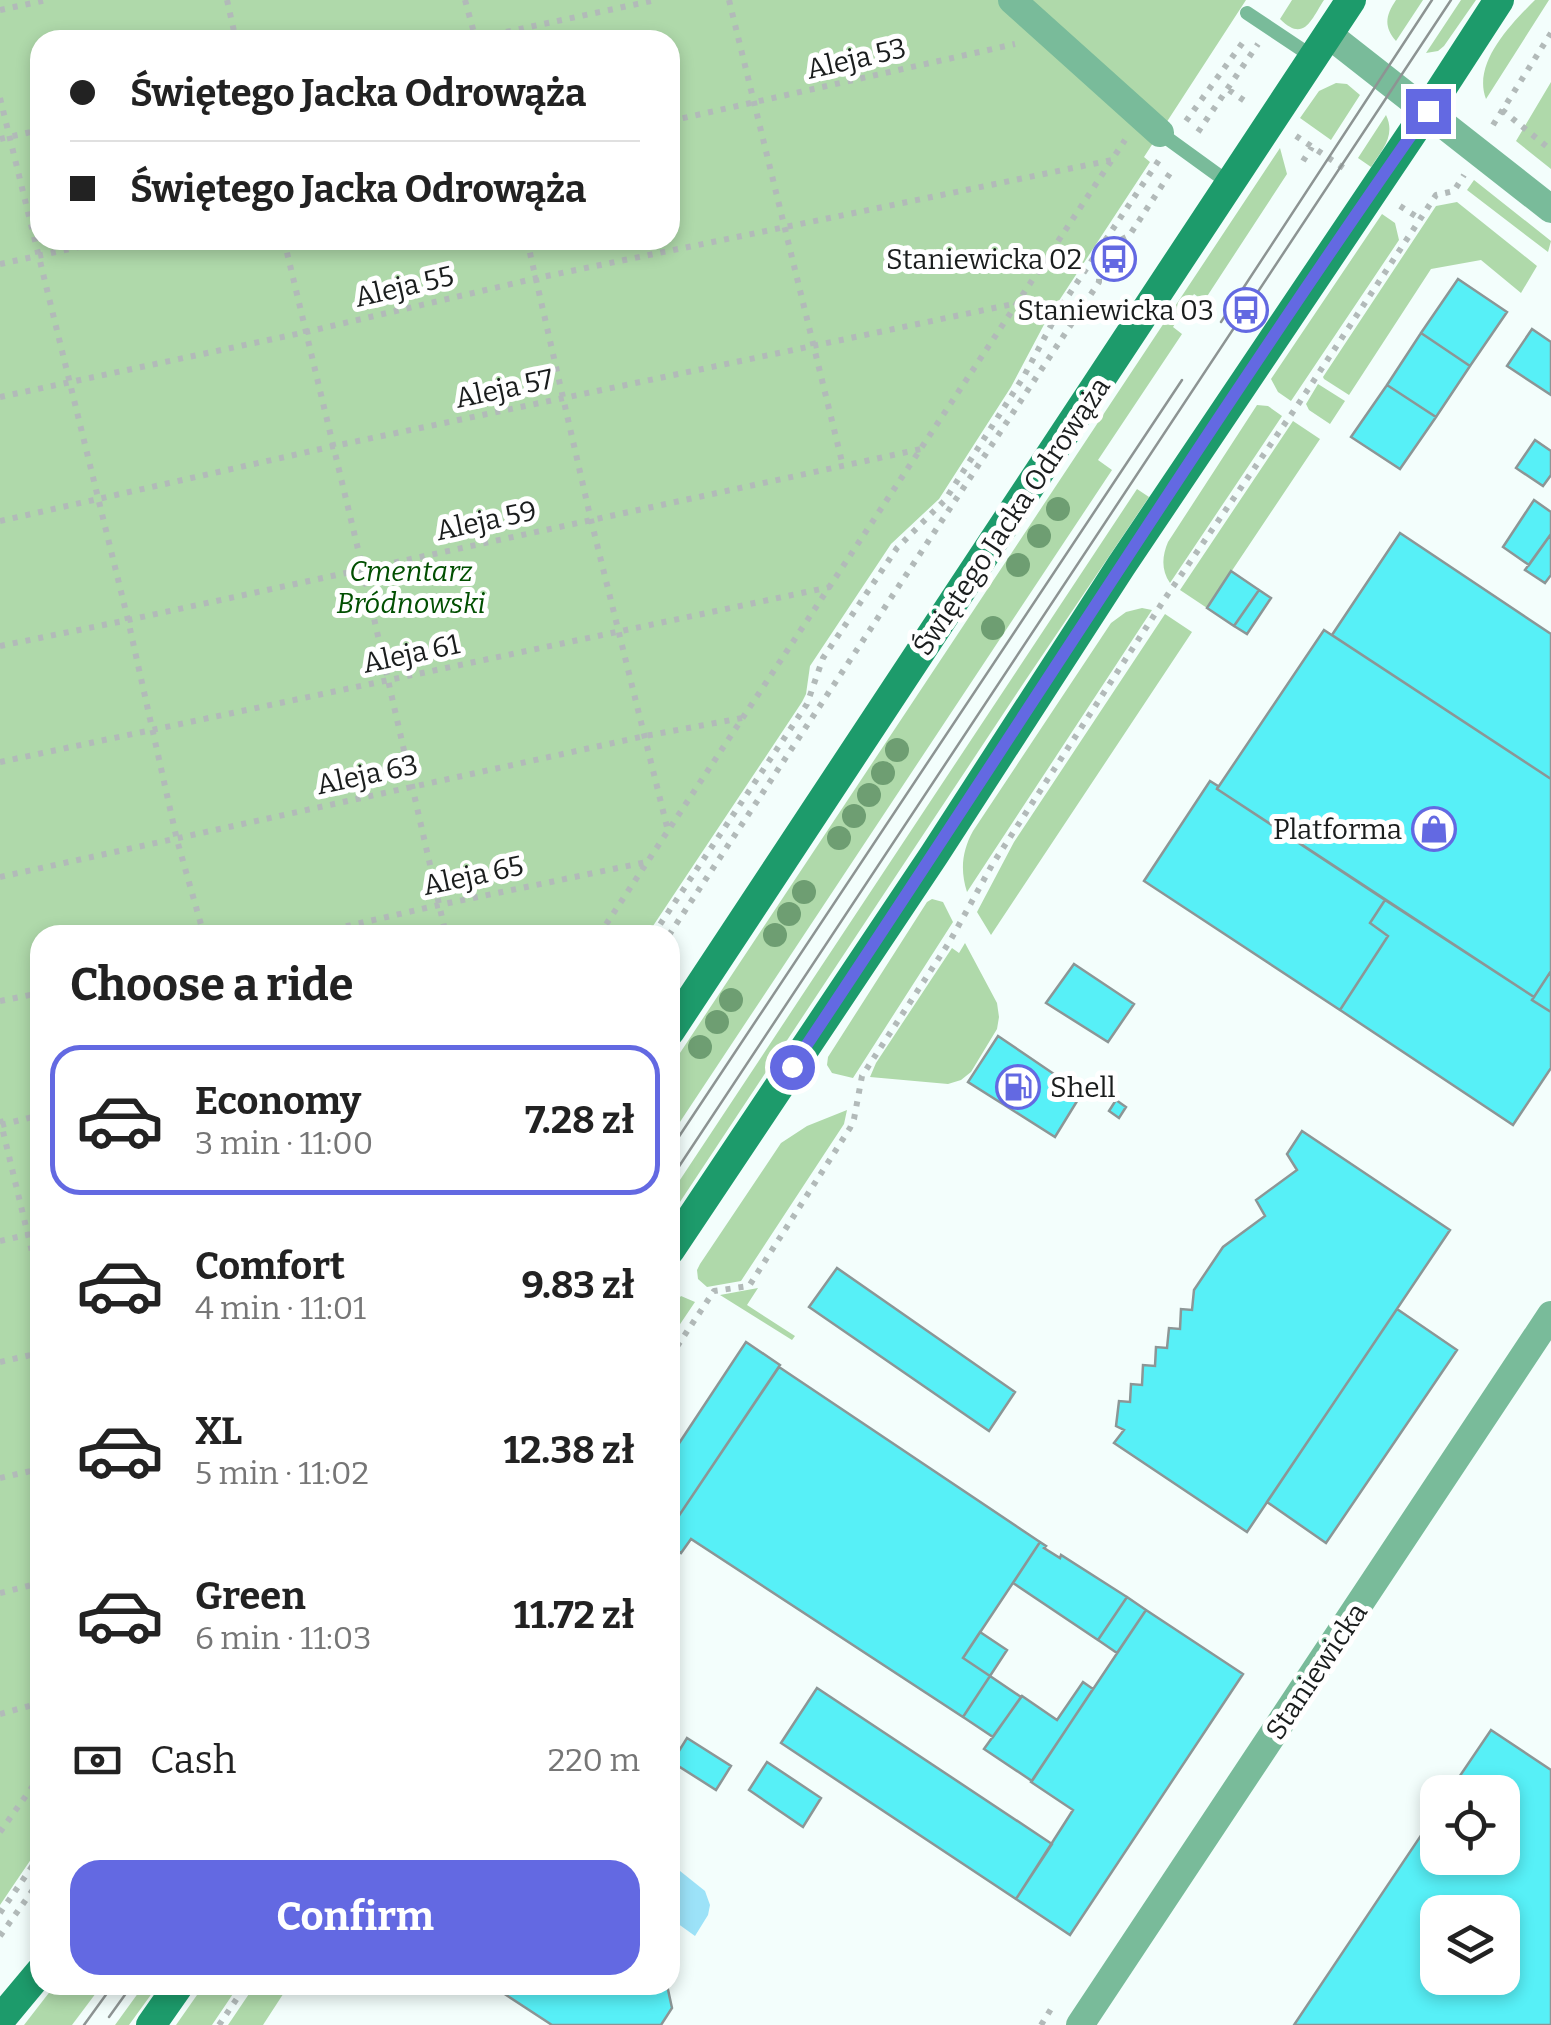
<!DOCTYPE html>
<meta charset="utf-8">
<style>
body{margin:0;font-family:Bitter,serif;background:#f6f6f6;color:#222;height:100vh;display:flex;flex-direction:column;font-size:38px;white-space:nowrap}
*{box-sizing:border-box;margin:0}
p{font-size:32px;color:#767676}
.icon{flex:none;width:55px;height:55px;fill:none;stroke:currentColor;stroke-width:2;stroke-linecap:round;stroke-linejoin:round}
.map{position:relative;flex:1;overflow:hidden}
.drawer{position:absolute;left:30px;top:925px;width:650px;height:1070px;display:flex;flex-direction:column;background:#fff;border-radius:30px;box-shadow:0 5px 15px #0003}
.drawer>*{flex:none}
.guide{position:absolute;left:30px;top:30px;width:650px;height:220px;border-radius:30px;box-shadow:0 5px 15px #0003;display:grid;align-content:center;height:220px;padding:0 40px;background:#fff}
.controls{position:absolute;left:1420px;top:1775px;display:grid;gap:20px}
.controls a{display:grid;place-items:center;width:100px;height:100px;border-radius:20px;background:#fff;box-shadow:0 5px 15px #0003;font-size:50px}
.end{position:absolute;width:45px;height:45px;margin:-22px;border:12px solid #6369e2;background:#fff;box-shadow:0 0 0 5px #fff}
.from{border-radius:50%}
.guide b{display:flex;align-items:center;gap:35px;height:95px;font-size:38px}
.guide b+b{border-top:2px solid #e0e0e0}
.guide i{width:25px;height:25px;background:#222}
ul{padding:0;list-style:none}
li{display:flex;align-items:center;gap:30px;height:150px;margin:0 20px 15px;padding:0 20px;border:5px solid transparent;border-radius:30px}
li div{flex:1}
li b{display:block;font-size:38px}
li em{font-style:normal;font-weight:700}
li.active{border-color:#6369e2}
li>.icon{width:90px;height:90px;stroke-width:1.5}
h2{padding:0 40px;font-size:45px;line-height:120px}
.pay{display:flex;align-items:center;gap:25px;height:110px;padding:0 40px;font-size:38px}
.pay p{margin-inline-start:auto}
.action{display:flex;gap:20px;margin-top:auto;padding:20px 40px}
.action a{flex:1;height:115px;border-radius:30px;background:#6369e2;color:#fff;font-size:40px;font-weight:700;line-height:115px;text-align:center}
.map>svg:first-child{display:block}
.green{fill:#afd9aa;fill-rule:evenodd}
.water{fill:#9ce2f8}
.building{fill:#57f0f7;stroke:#8c9696;stroke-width:2.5;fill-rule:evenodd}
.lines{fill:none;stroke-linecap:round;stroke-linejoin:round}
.path{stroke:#b2bab9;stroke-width:6;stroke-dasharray:5 8;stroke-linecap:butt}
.lane{stroke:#79bb9a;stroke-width:14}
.street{stroke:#79bb9a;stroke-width:28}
.secondary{stroke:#1d9b6b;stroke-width:30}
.tram{stroke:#8d9493;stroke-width:2.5}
.tree{fill:#6e9e72}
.route{stroke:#6369e2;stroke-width:12}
.labels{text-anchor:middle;stroke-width:10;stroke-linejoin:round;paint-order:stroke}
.street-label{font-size:28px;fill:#1a1d1d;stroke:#fff}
.poi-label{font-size:28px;fill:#1a1d1d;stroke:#fff;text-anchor:end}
.park-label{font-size:28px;font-style:italic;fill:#014f01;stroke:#fff}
</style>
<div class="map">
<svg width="1551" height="2025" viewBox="0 0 1551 2025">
<rect width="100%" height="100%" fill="#f3fefc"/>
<!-- green -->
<path class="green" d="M0,0h1246l-102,157 6,5 -103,157 -36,68 -72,112 -48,45 -81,122 -4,28 -4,8 -155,233h-607v911l-40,59zM40,40h630v200h-630z
M1292,0h32c-13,20 -20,43 -44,19z
M1396,0h27l-27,41c-13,-15 -10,-26 0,-41z
M1461,0h15l-32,46 -6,5 -12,2z
M1535,0h14l-63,99c-14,-36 26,-76 49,-99z
M1551,82v87l-35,-28z
M1336,83l11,1 13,11 -29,45 -31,-22 19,-27z
M1386,115c10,21 -4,35 -15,52l-13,-9z
M1280,148l7,26 -83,127 -10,-7 -21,33 9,7 -84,126 14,10 -442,667v-69z
M1474,180l77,61 -3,11 -81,-62z
M1457,202l80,64 -16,27 -40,-33 -50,9 -82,126 -25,-16 -1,-2 113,-171z
M1382,214l13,9 4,17 -108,161 -13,-9 -7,-13z
M1318,384l27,17 -15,23 -21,-14 -3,-6z
M1257,405l11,1 14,10 -112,167c-9,-13 -8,-27 -2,-41z
M1293,421l27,18 -113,169 -27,-18z
M1137,489l12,8 -124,184 -355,536v-22z
M1142,608l10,2 -185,282c-7,-22 -5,-41 6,-61l138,-208 15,-11z
M1165,614l27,18 -201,303 -14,-23 37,-70z
M932,899l11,3 10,20 -100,156 -21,-5 -5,-8 1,-8 99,-155z
M965,943l32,60 2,14 -2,12 -26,43 -10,8 -13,4 -78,-7 6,-14 76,-115 7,5z
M847,1110l-3,14 -103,157 -34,6 -9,-8 -1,-9 3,-6 81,-121 26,-17z
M758,1288l-11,17 48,31 -3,4 -72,-45z
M681,1296l14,6 -25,37v-30z
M55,1985h47l-30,40h-48z
M144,1985h14l-29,40h-14z
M204,1985h35l-27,40h-36z
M255,1985h34l-26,40h-35z"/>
<!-- water -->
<path class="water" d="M670,1856l10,15 25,20 5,14 -2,10 -13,21 -25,-18z"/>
<!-- building -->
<path class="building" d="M1458,279l49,33 -37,54 -49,-33z
M1532,329l19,13v53l-44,-29z
M1421,333l49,33 -34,51 -49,-32z
M1387,385l49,32 -36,52 -49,-32z
M1535,440l16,11v24l-8,11 -27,-18z
M1534,500l17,12v22l-22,31 -26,-18z
M1400,533l151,101v145l-219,-144z
M1551,534v41l-6,8 -20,-13z
M1231,571l28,19 -25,36 -27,-18z
M1259,590l12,8 -24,36 -13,-8z
M1324,630l227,149v192l-17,26 -317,-208z
M1210,781l8,5 -1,3 168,111 -15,23 18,13 -48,74 -196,-129z
M1385,900l149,97 -2,3 19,12v56l-38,57 -173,-115 48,-74 -18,-13z
M1074,964l60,40 -26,38 -62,-39z
M1551,971v41l-19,-12z
M998,1036l84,57 -27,44 -87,-55z
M1116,1100l10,7 -7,11 -10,-7z
M1302,1131l148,99 -203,302 -133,-89 10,-13 -8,-4 3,-25 11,1 1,-18 11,1 1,-20 12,1 1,-19 11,1 2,-20 11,1 1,-20 11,1 2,-20 29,-43 42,-31 -9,-16 41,-30 -10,-16z
M837,1268l178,124 -26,39 -180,-124z
M1397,1309l60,41 -131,193 -59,-41z
M746,1342l34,23 -110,164v-72z
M779,1367l261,175 -77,116 27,18 -27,41 -272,-178 -10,14 -11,-7v-17z
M1040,1542l6,4 -2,2 16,10 1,-3 66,42 -29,43 -85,-57z
M1127,1597l19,13 -29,43 -19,-13z
M1146,1610l97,64 -173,261 -54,-36 57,-89 -42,-28z
M980,1632l27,18 -17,26 -27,-18z
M990,1676l31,21 -28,40 -30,-20z
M1083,1682l10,7 -61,92 -48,-32 38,-53 35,24z
M817,1688l235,156 -36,55 -235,-156z
M1491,1730l60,40v255h-257l144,-215v48h64v-66h-53zM1438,1912h64v66h-64z
M687,1738l44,28 -15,24 -44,-28z
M767,1762l54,36 -18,29 -54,-37z
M491,1985h176l5,23 -11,17h-109z"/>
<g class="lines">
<!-- path -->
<path class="path" d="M227,0l9,40
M465,0l11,40
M729,0l114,466
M0,10l47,-10
M468,40l188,-40
M1229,90l20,14
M0,98l128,522 49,220 27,95
M1502,110l49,40
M670,121l345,-77
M1186,121l60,-83
M1493,125l58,-92
M1198,132l60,-88
M1296,136l52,35
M0,139l40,-9
M1303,161l9,-14
M1400,206l20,13
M284,240l79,330 83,365
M527,240l64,280 77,311
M0,264l112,-24
M0,397l306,-65 231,-54 575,-118
M0,521l334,-75 684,-143
M0,646l128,-26 793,-171
M0,762l830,-175
M0,877l645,-141 97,-18
M308,935l131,-30 208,-43
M599,935l526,-795
M653,935l154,-231 16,-46 74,-110 48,-48 79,-124 38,-71 97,-145
M669,935l430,-653c0,-21 11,-39 30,-46l45,-69
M0,1001l40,-8
M0,1119l40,166
M1,1125l39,-10
M0,1241l40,-9
M670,1357l44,-66 35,-5 101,-158 4,-9 8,-43 88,-135 42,-76 174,-268 133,-194 137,-208 18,-4 10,-16
M0,1362l40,-9
M0,1478l40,-9
M0,1593l40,-10
M0,1714l40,-11
M0,1832l40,-56
M0,1913l40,-58
M0,1936l40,-56
M219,2025l27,-40
M1041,2025l10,-16"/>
<!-- lane -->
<path class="lane" d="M1247,13l66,44
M1160,133l69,50"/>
<!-- street -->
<path class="street" d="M1012,0l148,133
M1328,34l223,175
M1080,2025l471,-710"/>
<!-- secondary -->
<path class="secondary" d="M670,1031l681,-1031
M670,1250l264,-395 187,-289 306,-455 72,-111
M0,2020l40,-48
M151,2025l28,-40"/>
<!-- tram -->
<path class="tram" d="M1221,322l211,-322
M670,1150l512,-770
M670,1180l781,-1180
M109,2017l23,-32
M84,2025l29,-40"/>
</g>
<!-- trees -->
<g class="tree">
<circle cx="1058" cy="509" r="12"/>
<circle cx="1039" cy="536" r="12"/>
<circle cx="1018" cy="565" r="12"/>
<circle cx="993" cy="628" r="12"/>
<circle cx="897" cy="750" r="12"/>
<circle cx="883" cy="773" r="12"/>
<circle cx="869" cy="795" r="12"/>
<circle cx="854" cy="816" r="12"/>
<circle cx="839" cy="838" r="12"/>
<circle cx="804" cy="892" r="12"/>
<circle cx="789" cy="914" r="12"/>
<circle cx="775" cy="935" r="12"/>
<circle cx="731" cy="1000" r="12"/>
<circle cx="717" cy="1022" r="12"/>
<circle cx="700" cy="1047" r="12"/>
</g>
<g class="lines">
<!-- route -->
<path class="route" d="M792,1067c213,-318 416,-643 636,-956"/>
</g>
<!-- icons -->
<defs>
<g id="bus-ring" transform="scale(2.25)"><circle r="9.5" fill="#fff" stroke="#6369e2" stroke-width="1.5"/><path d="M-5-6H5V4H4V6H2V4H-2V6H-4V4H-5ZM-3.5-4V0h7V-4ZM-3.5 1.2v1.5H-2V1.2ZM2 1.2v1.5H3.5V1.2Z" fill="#6369e2"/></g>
<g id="shop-ring" transform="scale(2.25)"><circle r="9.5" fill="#fff" stroke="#6369e2" stroke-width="1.5"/><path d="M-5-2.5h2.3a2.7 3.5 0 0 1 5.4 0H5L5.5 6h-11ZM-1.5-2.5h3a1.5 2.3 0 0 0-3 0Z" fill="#6369e2"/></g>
<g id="fuel-ring" transform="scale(2.25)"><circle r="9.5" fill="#fff" stroke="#6369e2" stroke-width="1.5"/><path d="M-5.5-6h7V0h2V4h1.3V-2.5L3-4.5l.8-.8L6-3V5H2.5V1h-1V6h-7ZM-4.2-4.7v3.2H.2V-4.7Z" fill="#6369e2"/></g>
</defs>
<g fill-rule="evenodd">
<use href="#bus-ring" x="1114" y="259"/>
<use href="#bus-ring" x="1246" y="310"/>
<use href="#shop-ring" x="1434" y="829"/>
<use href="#fuel-ring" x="1018" y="1087"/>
</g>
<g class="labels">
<!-- street labels -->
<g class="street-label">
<text transform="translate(856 58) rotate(-13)" y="10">Aleja 53</text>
<text transform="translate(404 286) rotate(-13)" y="10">Aleja 55</text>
<text transform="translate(504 388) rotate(-12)" y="10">Aleja 57</text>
<text transform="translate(1011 516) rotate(-56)" y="10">Świętego Jacka Odrowąża</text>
<text transform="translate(486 520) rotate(-12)" y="10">Aleja 59</text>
<text transform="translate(411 653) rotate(-12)" y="10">Aleja 61</text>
<text transform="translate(367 774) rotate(-12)" y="10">Aleja 63</text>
<text transform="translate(473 875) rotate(-12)" y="10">Aleja 65</text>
<text transform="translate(1316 1671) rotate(-56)" y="10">Staniewicka</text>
</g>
<!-- poi labels -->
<g class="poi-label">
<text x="1082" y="269">Staniewicka 02</text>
<text x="1214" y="320">Staniewicka 03</text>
<text x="1402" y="839">Platforma</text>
<text x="1050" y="1097" text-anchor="start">Shell</text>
</g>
<!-- park labels -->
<g class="park-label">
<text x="411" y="581">Cmentarz<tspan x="411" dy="32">Bródnowski</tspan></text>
</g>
</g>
</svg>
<div class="controls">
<a><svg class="icon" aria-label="locate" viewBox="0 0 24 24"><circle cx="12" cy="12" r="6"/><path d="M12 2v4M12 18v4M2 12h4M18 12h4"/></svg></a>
<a><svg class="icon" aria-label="layers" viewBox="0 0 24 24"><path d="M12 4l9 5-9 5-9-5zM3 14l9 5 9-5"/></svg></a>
</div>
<i class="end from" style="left:792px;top:1067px"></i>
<i class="end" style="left:1428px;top:111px"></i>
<div class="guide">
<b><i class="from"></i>Świętego Jacka Odrowąża</b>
<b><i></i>Świętego Jacka Odrowąża</b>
</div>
<section class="drawer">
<h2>Choose a ride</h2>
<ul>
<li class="active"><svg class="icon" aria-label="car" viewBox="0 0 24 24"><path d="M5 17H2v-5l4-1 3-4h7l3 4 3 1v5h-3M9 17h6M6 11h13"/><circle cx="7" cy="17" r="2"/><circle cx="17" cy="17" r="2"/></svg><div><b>Economy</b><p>3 min · 11:00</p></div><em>7.28 zł</em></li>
<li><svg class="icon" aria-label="car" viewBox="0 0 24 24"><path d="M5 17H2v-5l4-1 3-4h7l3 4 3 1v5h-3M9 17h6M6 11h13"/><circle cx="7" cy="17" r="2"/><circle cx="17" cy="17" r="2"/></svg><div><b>Comfort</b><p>4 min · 11:01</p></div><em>9.83 zł</em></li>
<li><svg class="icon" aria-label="car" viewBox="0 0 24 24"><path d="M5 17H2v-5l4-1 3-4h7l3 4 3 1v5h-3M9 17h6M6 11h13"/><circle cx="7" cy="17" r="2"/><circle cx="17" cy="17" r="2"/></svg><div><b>XL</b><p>5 min · 11:02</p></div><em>12.38 zł</em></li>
<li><svg class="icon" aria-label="car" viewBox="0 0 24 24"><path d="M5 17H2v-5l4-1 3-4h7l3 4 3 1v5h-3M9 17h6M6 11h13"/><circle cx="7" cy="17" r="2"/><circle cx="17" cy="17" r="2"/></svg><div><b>Green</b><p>6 min · 11:03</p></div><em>11.72 zł</em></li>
</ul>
<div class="pay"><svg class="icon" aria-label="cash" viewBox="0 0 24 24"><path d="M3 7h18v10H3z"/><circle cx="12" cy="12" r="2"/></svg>Cash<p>220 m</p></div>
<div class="action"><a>Confirm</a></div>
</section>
</div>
